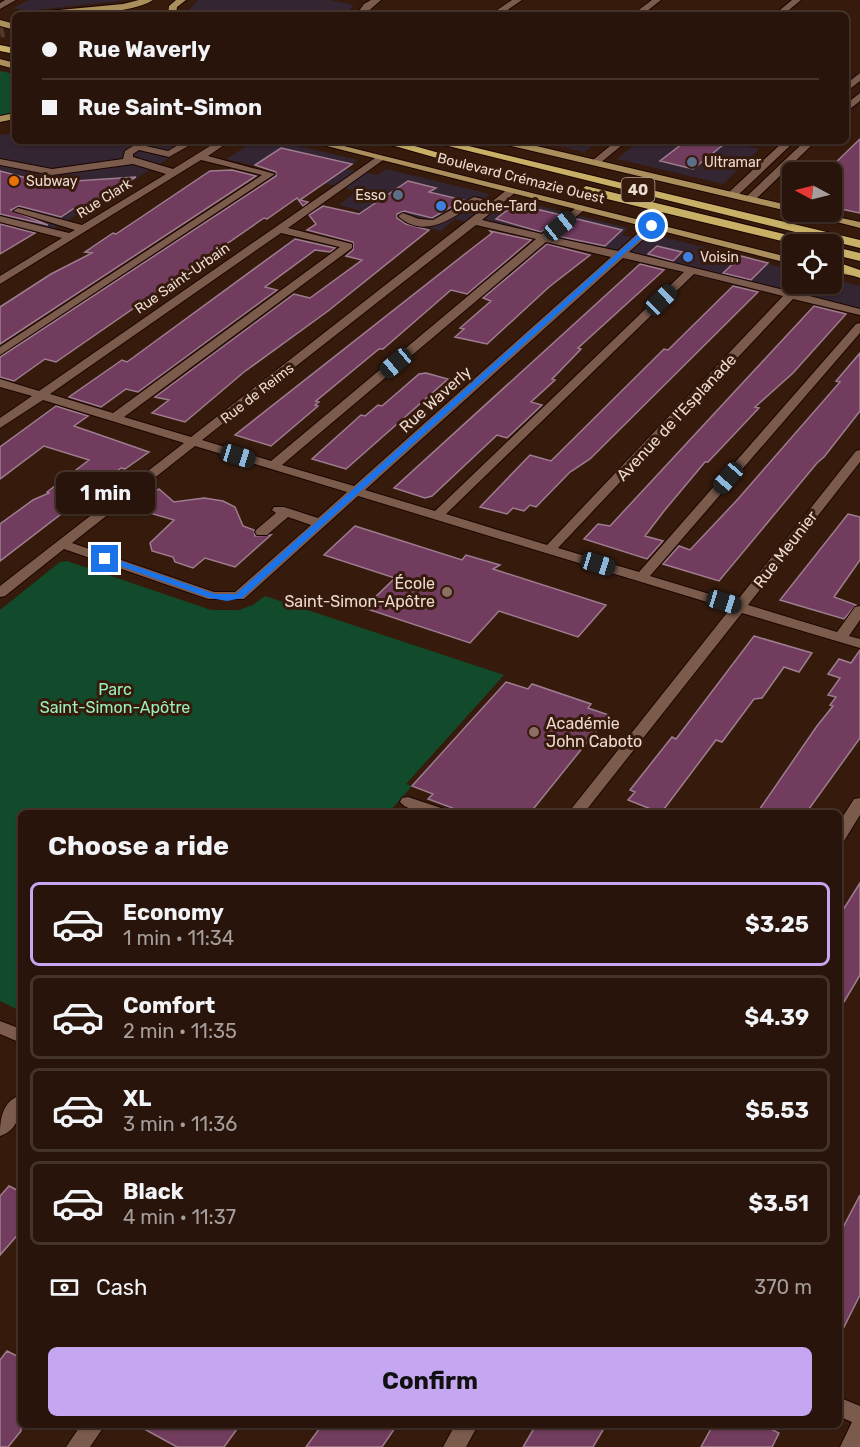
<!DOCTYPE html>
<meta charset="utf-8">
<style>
body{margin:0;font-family:Rubik,sans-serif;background:#301d13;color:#f1f3f6;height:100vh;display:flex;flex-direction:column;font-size:22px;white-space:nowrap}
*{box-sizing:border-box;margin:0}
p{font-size:20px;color:#a59e9c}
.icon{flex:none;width:33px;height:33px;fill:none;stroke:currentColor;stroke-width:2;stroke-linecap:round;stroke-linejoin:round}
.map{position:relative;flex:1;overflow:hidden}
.drawer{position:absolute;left:18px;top:810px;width:824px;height:618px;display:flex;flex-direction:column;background:#28140a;border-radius:9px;box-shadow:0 2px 4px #0004,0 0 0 2px #44332b}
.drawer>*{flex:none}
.hud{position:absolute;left:12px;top:12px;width:837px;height:132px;border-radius:9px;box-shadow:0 2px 4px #0004,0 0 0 2px #44332b;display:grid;align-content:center;height:132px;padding:0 30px;background:#28140a}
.needle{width:39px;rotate:277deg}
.fabs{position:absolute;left:782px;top:162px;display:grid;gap:12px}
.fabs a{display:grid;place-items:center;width:60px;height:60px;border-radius:9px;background:#28140a;box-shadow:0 2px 4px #0004,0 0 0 2px #44332b;font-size:30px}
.end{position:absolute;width:27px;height:27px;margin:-14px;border:8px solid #1a73e8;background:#fff;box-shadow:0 0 0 3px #fff}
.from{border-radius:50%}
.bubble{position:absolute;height:42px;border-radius:9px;background:#28140a;box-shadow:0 2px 4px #0004,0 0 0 2px #44332b;font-size:20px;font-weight:700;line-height:42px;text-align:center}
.car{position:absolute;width:18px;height:36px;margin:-18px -9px;border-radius:8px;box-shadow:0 0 4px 2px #0007;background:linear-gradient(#222 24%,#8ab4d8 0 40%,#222 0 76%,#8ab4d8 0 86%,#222 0)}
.hud b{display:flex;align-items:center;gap:21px;height:57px;font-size:22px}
.hud b+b{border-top:2px solid #44332b}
.hud i{width:15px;height:15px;background:#f1f3f6}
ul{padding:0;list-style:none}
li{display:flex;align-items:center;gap:18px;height:84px;margin:0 12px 9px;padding:0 18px;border:3px solid #44332b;border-radius:9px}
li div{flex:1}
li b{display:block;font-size:22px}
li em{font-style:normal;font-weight:700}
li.current{border-color:#c5a7f1}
li>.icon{width:54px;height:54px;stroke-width:1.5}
h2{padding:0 30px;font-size:27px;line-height:72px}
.pay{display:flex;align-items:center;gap:15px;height:66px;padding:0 30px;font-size:22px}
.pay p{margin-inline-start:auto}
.action{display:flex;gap:12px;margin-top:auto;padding:12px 30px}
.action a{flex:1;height:69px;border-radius:9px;background:#c5a7f1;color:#111;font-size:24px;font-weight:700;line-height:69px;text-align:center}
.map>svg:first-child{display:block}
.commercial{fill:#332531}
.green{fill:#114b2c}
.building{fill:#713c5d;stroke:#9e7d90;stroke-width:1.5}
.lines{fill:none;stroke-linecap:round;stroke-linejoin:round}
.major-tunnel{stroke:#51382a;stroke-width:10;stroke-dasharray:10 4.5;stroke-linecap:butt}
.minor-casing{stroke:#1c0500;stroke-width:2}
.major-casing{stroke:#1c0500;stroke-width:2}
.highway-casing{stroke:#1c0500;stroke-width:2}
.minor{fill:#7b5b4b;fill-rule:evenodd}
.major{fill:#aa8e5c;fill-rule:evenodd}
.highway{fill:#c9b067;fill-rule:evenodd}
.route{fill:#1a73e8}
.service-dot{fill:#5c6f8a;stroke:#361b0d;stroke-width:2}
.food-dot{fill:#e8710a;stroke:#361b0d;stroke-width:2}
.shop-dot{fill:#3f7fe0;stroke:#361b0d;stroke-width:2}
.education-dot{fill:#8d6e63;stroke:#361b0d;stroke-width:2}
.labels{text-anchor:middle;stroke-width:6;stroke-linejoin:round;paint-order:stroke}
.far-poi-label{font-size:14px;fill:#eddad1;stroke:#361b0d;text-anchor:start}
.far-street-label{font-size:14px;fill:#eddad1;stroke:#361b0d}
.shield{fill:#361b0d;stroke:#b6a196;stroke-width:1.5}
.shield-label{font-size:15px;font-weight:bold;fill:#eddad1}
.street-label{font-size:16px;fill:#eddad1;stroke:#361b0d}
.poi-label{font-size:16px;fill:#eddad1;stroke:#361b0d;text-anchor:end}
.park-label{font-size:16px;fill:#99f0b8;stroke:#361b0d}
</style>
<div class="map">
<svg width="860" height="1447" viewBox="0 0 860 1447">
<rect width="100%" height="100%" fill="#361b0d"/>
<!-- commercial -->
<path class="commercial" d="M29,0h98l-99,11 -15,-3z
M198,0h131l25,5 -9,10h-155l-1,-5z
M15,133v8h182l-145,89 -52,-14v-81z
M255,141h22l81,19 -11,9 30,6 9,-6 104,25 -11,9 32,5 10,-7 107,27 -6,7 32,7 6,-6 132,34 -7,9 7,2v3l28,4 4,-4h7v-5l29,7v29l-405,-96 -14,12 -102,-26 18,-14 -131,-32z
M538,141h61l-15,11z
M639,141h85l35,8 -36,35 -106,-25z"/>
<!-- green -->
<path class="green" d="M0,71l15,3v39l-15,3z
M67,561l144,49h28l14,-5 12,-9 239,79 -98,109 6,2 -24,27h-367v198l-21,-10v-391l60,-48z"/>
<!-- building -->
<path class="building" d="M860,139v74l-29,-6v-40z
M686,141h42l-35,28 -33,-8z
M281,148l71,16 -52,36 8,2 -5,4 -6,-8 -30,21 -3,-1 -208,144 -11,-3 -31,22 -14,-4v-20l276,-181v-4l-21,-7z
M232,170l24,6 -256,168v-37l51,-33 41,-21 -7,-1 28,-19 3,1 94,-63z
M0,171l45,12 91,-6 -55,32h-8l-12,8 -42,-11 -8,4 37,15 -48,-11z
M408,181l28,7 -7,4 34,8 -31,18 -28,-7 -7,3v4l9,6 23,6 -101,81 -84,61 -59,50 -33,-9 17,-13 -14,-3 139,-103 16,4 52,-38 -16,-4 7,-6v-8l-46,-12 9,-6 -7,-9 14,-9 36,8z
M515,204l42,10 5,2 -21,16 -45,-13z
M577,219l45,11 -17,16 -48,-10z
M0,224l35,9 -35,21z
M490,231l41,9 -64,54 -16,-4 -68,59h-4l-63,52 3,1 -4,3 3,1 -47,40 -36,-11 235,-185 22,-17z
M295,239l40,9 -5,4 -15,-2 -50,37 12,3 -139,102 -12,-3 -25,18 -32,-10 53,-37 5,2z
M547,244l43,11 -41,32 -62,57 -32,-7 9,-8 -4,-1 31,-27 -8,-3z
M657,246l25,6 -9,9 -25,-7z
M741,256l27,7 -17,17 -28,-7z
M640,264l24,6 -86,78 3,1 -25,26 -4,4 3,1 -24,22 11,3 -35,33 -10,-3 -65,61 -7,2 -31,-10z
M733,286l25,6 -168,167 -20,13 -34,35 -6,-2 -6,6 -11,-3 -6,6 -27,-7 50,-52 21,6 113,-112 4,1z
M814,306l32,8 -53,59 -38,34 4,1 -51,54h-3l-41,49 -19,25 18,5 -16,18 -63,-20 14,-15 12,2z
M860,353v58l-36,46 -7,6 -98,118 -56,-17 16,-18 11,4 48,-51 102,-117 -4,-1z
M426,373l22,6 -102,90 -34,-10 49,-44 4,1 13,-11 4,1 37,-32z
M56,406l32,10 -14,10 75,26 -24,17 -4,-1 -121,93v-37l33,-24 16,-7 -2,-1 42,-32 -45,-14 -44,33v-32z
M159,489l15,13 30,-4 19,3 12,6 8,19 11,4 1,6 16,-1 -36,32 -30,-9 -12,10 -18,-6 -2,-5 -21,-6 -2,-8 24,-23 -41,-12z
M848,514l12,3v43l-26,37 22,8 -12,14 -64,-19z
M355,526l107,34 4,-5 34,10 -7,4 113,36 -28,32 -79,-26 -29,32 -106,-35 31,-30 -71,-23z
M754,636l58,17 -13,19 -15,-5 -22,31 -8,1 -32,43 -6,-2 -55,73 -33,-13 7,-8 -5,-2 42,-53 4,2z
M860,650v88l-54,75h-49l60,-87 16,-20 -3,-1 6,-8 -8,-2 12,-17 -12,-4 11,-15 12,4z
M506,682l22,7 4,-5 59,20 -3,4 21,7 -79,98h-64l-38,-14 5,-5 -21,-8z
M860,883v92l-22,37v-94z
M9,1186l12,6v39l-21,24v-59z
M860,1195v100l-22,44v-102z
M7,1351l14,7v73l-13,16h-8v-87z
M137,1425h103l-16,22h-47z
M322,1425h75l-15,22h-76z
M536,1425h70l-13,22h-70z
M713,1425h50l16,8 -7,14h-71z"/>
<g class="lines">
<!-- major-tunnel -->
<path class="major-tunnel" d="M0,33l4,-1"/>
<!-- minor casing -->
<g class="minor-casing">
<path id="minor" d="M5,0h11l-16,9v-6z
M371,0h10l-17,15h-8l8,-11z
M512,0h10l-22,15h-10z
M652,0h9l-19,15h-10z
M792,0h9l-18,15h-9z
M860,73v8l-14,11v-8z
M860,93v8l-14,11v-8z
M141,141h12l-7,5 22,5 17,-10h12l-28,16 -30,-7 -6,4v3l40,12 45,-28h12l-22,15 67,18 -275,181v-8l262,-172 -61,-15 -201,124v-8l62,-38 -62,-16v-6l69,17 6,-3 -62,-19 5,-3 64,17 84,-51 -33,-10 -81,11 -52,-10v-6l52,10 71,-10 2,-8z
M616,141h11l-28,23h-6v-4z
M784,141h11l-59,56h-8v-4z
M805,141h11l-62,60h-8v-4z
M378,156l8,2 -98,70 64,16v4l-228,169 67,20 317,-248 9,2 -35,29 60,14 38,-29 4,1v4l-32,27 66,14 30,-27h8v4l-27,24 159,39 7,-7h11l-8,9 62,16v6l-67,-16 -235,249 81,24 217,-248 4,-1v10l-210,243 86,26 120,-151 4,-1v12l-112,143 89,27 18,-25 5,-1v14l-11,16 11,3v9l-118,-35 -158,200h-16l162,-204 -372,-113 -114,103h-36l-144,-50 -59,47 -5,1v-11l184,-143 -141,-43 -43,28v-10l32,-22 -32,-9v-8l39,12zM476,225l60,14 -265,222 -69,-21zM281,233l59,14 -227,166 -63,-19zM546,242l65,15 -257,229 -72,-21zM623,258l61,14 -249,239 -70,-21zM694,274l89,22 -236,249 -101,-31zM195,446l152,46 -29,26 -34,-11h-10l-2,3 4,3 -19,16 -2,3 2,3h10l21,-18 23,8 -76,67h-21l-142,-49z
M474,197l9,2c-5,4 -10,7 -16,10 -22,14 -46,28 -69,7l5,-3 16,6 14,1z
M408,797l36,12 2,4c-15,0 -35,1 -46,-11l2,-4z
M860,798v17l-16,26 -6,1v-18l16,-25z
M0,1021l21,8v14l-21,-9z
M21,1095c0,17 -2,35 -21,41 0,-17 2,-35 21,-41z
M838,1397l22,9v41h-20l12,-25 -14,-6z
M81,1425h24l-15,22h-24z
M455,1425h23l-12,22h-23z"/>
</g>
<!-- major casing -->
<g class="major-casing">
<path id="major" d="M139,0h14c-23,15 -90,15 -119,15l4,-3 85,-8z
M176,0h10l-9,7 -1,8h-8l1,-9z
M0,20l15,4v6l-15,-4z
M0,59l15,4v6l-15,-4z
M15,113v6l-15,3v-6z
M307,141h17l468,117v6z
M498,141h17l277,65v6h2h-2l-289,-68z
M798,212h16l46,10v6z
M831,266l29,5v6l-29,-5z"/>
</g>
<!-- highway casing -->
<g class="highway-casing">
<path id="highway" d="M0,45l15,3v6l-15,-3z
M377,141h20l60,17 -6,4z
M428,141h20l412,99v8z
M586,186l227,55 1,3h-20l-212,-51 -2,-3z
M831,246l29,7v8l-29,-7z
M831,260l29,10v8l-29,-10z"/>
</g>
<!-- minor -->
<use href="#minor" class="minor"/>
<!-- major -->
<use href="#major" class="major"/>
<!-- highway -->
<use href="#highway" class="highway"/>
</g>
<!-- route -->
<path class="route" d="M650,224l5,2 -413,372 -15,3 -17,-3 -109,-39 8,-2 106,37h21z"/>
<!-- markers -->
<g class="service-dot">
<circle cx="692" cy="162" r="6"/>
<circle cx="398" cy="195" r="6"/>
</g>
<circle class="food-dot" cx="14" cy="181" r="6"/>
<g class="shop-dot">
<circle cx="441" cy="206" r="6"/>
<circle cx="688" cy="257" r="6"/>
</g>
<g class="education-dot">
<circle cx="447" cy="592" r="6"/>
<circle cx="534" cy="732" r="6"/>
</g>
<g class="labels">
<!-- far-poi labels -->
<g class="far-poi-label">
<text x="704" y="167">Ultramar</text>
<text x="26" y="186">Subway</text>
<text x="386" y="200" text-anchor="end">Esso</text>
<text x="453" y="211">Couche-Tard</text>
<text x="700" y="262">Voisin</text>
</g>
<!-- far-street labels -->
<g class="far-street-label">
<text transform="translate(521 178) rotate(14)" y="5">Boulevard Crémazie Ouest</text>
<text transform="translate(104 198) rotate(-32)" y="5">Rue Clark</text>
<text transform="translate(182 278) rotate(-35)" y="5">Rue Saint-Urbain</text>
<text transform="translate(257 393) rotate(-38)" y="5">Rue de Reims</text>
</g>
<!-- shield labels -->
<rect class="shield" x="621.5" y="178" width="33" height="24" rx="4.5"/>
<g class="shield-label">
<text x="638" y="195">40</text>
</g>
<!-- street labels -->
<g class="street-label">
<text transform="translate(435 399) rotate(-42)" y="6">Rue Waverly</text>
<text transform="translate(676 417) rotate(-47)" y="6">Avenue de l'Esplanade</text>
<text transform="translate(785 549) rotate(-52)" y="6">Rue Meunier</text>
</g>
<!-- poi labels -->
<g class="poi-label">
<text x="435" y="589">École<tspan x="435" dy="18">Saint-Simon-Apôtre</tspan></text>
<text x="546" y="729" text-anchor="start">Académie<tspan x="546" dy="18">John Caboto</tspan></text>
</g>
<!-- park labels -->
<g class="park-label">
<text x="115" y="695">Parc<tspan x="115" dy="18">Saint-Simon-Apôtre</tspan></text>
</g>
</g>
</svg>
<div class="fabs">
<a><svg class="needle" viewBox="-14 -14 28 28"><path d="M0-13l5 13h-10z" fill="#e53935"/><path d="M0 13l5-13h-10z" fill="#a59e9c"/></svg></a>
<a><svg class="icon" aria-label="locate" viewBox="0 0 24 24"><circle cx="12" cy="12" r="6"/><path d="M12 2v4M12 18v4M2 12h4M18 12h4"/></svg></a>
</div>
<i class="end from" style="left:652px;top:226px"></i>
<i class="end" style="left:105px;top:559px"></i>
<div class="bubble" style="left:56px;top:472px;width:99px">1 min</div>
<i class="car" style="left:560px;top:226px;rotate:51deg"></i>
<i class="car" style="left:661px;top:300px;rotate:46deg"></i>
<i class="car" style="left:396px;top:363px;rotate:230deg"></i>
<i class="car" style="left:238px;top:456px;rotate:107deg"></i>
<i class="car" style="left:728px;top:478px;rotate:221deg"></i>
<i class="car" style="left:598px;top:564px;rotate:107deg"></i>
<i class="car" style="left:724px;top:602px;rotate:107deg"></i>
<div class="hud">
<b><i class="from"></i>Rue Waverly</b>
<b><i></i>Rue Saint-Simon</b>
</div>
<section class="drawer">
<h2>Choose a ride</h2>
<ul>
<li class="current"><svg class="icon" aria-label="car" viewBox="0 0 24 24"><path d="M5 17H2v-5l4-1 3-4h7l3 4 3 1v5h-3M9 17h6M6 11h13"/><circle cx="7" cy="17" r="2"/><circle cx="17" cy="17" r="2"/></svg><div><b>Economy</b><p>1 min · 11:34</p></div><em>$3.25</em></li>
<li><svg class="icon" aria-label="car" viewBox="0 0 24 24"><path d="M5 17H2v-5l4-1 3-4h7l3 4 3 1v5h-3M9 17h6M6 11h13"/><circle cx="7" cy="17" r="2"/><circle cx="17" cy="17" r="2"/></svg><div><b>Comfort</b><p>2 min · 11:35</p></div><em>$4.39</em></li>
<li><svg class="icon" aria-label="car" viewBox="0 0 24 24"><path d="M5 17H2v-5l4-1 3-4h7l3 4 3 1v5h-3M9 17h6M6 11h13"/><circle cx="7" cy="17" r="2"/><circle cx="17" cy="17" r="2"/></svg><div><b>XL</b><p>3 min · 11:36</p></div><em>$5.53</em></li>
<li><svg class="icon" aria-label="car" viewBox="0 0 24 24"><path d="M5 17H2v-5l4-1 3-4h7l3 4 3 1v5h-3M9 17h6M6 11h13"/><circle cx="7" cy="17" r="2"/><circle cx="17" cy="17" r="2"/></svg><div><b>Black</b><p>4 min · 11:37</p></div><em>$3.51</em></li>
</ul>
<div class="pay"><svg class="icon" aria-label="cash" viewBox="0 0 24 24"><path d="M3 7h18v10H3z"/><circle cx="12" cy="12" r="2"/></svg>Cash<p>370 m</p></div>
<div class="action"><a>Confirm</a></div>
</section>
</div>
